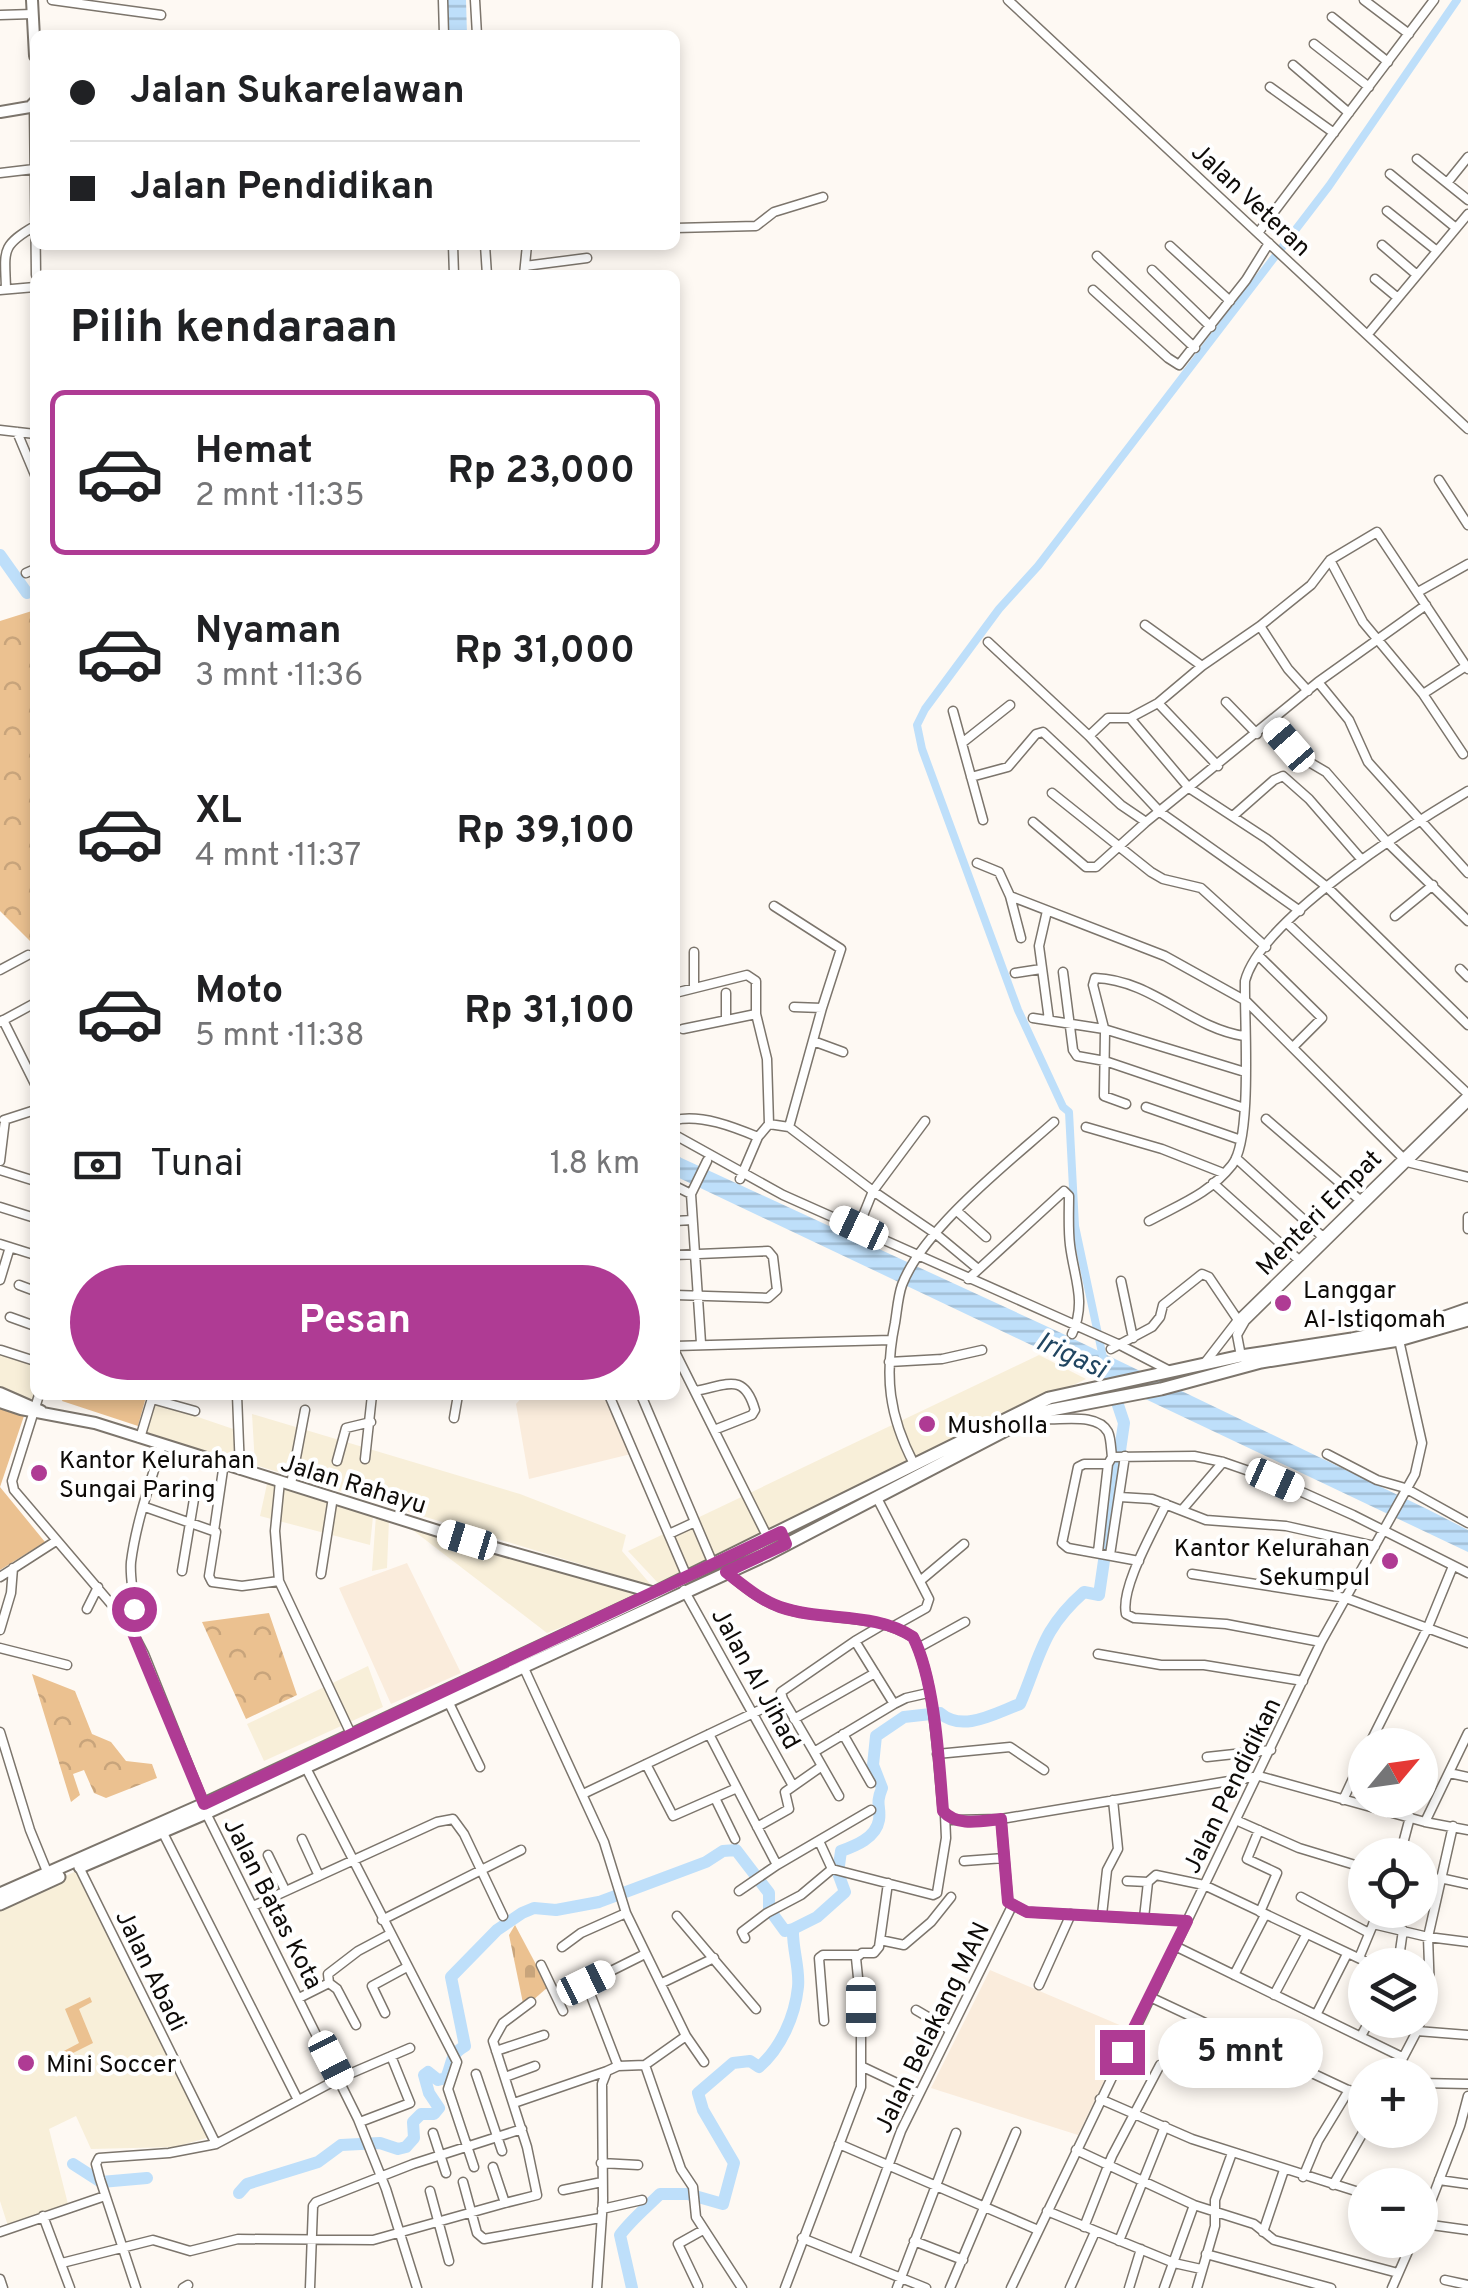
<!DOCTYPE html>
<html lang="id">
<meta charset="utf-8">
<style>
body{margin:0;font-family:Overpass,sans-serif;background:#f6f6f6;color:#202124;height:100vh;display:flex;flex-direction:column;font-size:38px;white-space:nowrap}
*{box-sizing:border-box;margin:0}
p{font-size:32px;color:#757577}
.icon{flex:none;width:55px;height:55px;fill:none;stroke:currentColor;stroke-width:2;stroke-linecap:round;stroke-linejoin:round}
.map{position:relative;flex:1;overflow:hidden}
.details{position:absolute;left:30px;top:270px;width:650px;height:1130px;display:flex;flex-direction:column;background:#fff;border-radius:15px;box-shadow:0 5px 15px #0003}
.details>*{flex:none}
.hud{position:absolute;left:30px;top:30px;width:650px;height:220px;border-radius:15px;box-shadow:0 5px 15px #0003;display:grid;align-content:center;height:220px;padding:0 40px;background:#fff}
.needle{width:65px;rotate:61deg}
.controls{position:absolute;left:1348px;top:1728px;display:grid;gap:20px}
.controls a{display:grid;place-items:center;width:90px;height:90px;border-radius:50%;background:#fff;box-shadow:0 5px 15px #0003;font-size:50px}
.end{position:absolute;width:45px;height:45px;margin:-22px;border:12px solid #af3b94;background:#fff;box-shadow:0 0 0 5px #fff}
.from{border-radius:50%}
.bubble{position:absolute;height:70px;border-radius:35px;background:#fff;box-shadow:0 5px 15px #0003;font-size:32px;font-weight:700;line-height:70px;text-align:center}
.car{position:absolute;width:30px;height:60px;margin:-30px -15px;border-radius:12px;box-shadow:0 0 8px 2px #0007;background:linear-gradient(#fff 24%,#345 0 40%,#fff 0 76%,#345 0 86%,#fff 0)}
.hud b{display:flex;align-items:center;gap:35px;height:95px;font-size:38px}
.hud b+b{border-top:2px solid #e0e0e0}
.hud i{width:25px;height:25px;background:#202124}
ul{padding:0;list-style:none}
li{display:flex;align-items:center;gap:30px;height:165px;margin:0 20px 15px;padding:0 20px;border:5px solid transparent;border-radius:15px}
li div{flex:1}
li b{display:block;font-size:38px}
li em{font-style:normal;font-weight:700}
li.current{border-color:#af3b94}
li>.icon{width:90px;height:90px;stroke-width:1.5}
h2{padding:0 40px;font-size:45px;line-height:120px}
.pay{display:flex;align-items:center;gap:25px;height:110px;padding:0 40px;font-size:38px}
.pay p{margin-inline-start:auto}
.action{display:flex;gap:20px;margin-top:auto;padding:20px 40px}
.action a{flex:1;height:115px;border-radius:60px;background:#af3b94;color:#fff;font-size:40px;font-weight:700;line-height:115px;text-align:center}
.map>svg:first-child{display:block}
.commercial{fill:#f8efd9}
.built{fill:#faecdc}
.forest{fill:url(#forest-crowns)}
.cemetery{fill:url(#cemetery-stones)}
.park{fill:#ebc190}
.water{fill:url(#water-rules)}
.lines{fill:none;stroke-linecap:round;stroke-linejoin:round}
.canal{stroke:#bedffa;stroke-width:8}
.river{stroke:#bedffa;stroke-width:12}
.minor-casing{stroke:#7c756c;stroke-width:11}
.major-casing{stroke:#7c756c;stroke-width:14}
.highway-casing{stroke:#7c756c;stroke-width:15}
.minor{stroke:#fff;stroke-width:8}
.major{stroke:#fff;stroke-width:10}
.highway{stroke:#fff;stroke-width:11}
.route{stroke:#af3b94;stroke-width:12}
.poi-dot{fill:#af3b94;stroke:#fff;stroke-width:4}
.labels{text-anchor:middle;stroke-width:8;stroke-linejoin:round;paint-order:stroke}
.street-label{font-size:25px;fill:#0e0b08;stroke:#fff}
.poi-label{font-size:25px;fill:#0e0b08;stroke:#fff;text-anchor:start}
.water-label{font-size:28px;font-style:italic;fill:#204561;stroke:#fff}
</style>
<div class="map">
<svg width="1468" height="2288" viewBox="0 0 1468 2288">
<defs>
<pattern id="forest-crowns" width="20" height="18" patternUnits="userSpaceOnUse" patternTransform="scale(2.5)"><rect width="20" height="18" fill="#ebc190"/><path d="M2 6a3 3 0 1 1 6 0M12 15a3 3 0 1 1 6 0" fill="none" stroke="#c8a47b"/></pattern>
<pattern id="cemetery-stones" width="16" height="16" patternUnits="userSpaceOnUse" patternTransform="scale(2.5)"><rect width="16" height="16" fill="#ebc190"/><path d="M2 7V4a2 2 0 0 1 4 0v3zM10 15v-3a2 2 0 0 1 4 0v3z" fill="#c8a47b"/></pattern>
<pattern id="water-rules" width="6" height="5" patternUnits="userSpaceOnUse" patternTransform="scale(2.5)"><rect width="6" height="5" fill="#bedffa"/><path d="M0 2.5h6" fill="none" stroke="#a2bed5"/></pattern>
</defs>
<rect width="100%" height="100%" fill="#fef9f3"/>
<!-- commercial -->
<path class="commercial" d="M0,1353l35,12 1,35 -36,-10z
M1039,1355l47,24 -428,204 -30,-32z
M154,1402l88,30 1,33 -99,-30z
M252,1414l268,80 106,41 -4,16 30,35 -397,-121z
M267,1484l106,33 -3,28 -110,-29z
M376,1515l13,5 -2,48 -15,3z
M410,1528l227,65 -7,7 -83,33z
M368,1666l15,41 -119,54 -17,-37z
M76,1871l134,266 -35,10 -84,2 -15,-33 -27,13 19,75 -60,22 -8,-25v-293z"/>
<!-- built -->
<path class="built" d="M524,1395h82l25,59 -102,25 -13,-75z
M407,1563l54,110 -70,31 -52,-116z
M990,1970l139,59 -51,106 -147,-47z"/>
<!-- forest -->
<path class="forest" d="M35,610v336l-35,-35v-290z
M269,1613l28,82 -51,24 -44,-97z
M32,1674l43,17 17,43 19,8 15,19 26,3 5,14 -51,20 -12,-5 -10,-23 -11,4 7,21 -9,7z"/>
<!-- cemetery -->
<path class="cemetery" d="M515,1925l33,62 -24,21 -15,-73z"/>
<!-- park -->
<path class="park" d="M64,1395h55l1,5 26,-3 -8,29 -76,-25z
M0,1406l25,7 -25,74 45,55 -45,28z
M90,1997l2,5 -13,7 14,34 -28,14 -3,-5 17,-9 -14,-34z"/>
<!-- water -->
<path class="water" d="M445,0h21l1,35h-20z
M675,1155l384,177 368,177 41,21v22l-793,-376z"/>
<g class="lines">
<!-- canal -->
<path class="canal" d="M1104,1362l-29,-136 -6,-114 -6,-5 -45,-97 -96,-261 -5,-24 8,-16 74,-100 39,-43 291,-380 128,-186"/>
<!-- river -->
<path class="river" d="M0,555l27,38
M73,2164l28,18 46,-4
M239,2193l8,-9 71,-22 23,-17 39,-2 18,6 8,-2 8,-9 -1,-16 8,-8h13l5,-6 -10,-15 -5,-18 4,-3 10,8 8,-2c7,-15 3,-23 19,-32l-14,-69 46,-47 25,-17 12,-5 22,2 43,-8 107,-40 17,-11 13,-1 33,43v16l16,22 8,-2
M632,2288l-12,-53c11,-15 27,-28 40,-41h28l35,10 11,-41 -31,-53 -5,-17 35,-30 17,-2 9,6c22,-19 36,-51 39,-80 2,-19 -6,-39 -5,-58l24,-12 28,-25 -7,-19 3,-22c14,-5 35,-13 38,-31 2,-14 -4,-15 3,-32l-9,-23 3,-29 28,-19 36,-4c23,20 55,0 80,-9 21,-49 21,-74 64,-112l15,3 25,-172 -12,-36"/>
<!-- minor casing -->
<g class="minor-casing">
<path id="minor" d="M52,0l109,15
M443,0l1,35
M475,0l2,35
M1008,0l460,429
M1364,0l45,34
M0,15l33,-1
M1332,17l56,45
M1314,44l55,43
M1293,65l56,48
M1270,87l64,46
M34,106l2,169
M1417,159l51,41
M0,173l34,-4
M1390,174l66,54
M1447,183l21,-26
M1387,211l50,40
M675,228l81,-2 18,-14 49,-15
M1258,233l176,-233
M453,245l1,30
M485,245l2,30
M1382,245l35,30
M1170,246l60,55
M1097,256l98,92
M525,266l62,-8
M1152,270l59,57
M524,275l3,-30
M1375,279l23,19
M6,289c-1,-38 -6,-43 29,-63
M0,290l35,-3
M1093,290l75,68 11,7 67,-85 23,-37
M1368,334l100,-120
M0,430l35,4
M17,432l18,43
M1439,480l29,45
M1330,560l33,62 60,72 40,60
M26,573l9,-4
M1418,592l50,-28
M1145,625l57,41
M1260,626l28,43 20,22
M988,642l101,94 71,76 140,99
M1318,682l31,38 19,42 100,111
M1423,694l43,-28
M1226,702l31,32
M1158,703l60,63
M953,711l30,109
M1130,718l59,70 78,51 60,48 141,138
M1270,723l34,36 22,13 61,70 81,79
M1089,736l19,-18h22l28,-15 44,-37 58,-40 51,-41 19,-25 47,-28 91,137
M962,743l48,-38
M971,777l37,-10 28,-33 7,-2 78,73 25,17
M1052,793l99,79 12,7 38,9 65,59
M1233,816l41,-36 9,-4 26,23 53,61
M1033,822l53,45h10l50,-45 172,-140 108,-77
M977,863l22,9 11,24 11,42
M1010,896l155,60 81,45 161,161 61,15
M774,906l67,43 -19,59
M1047,911l-8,35 10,74
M1395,916l38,-31
M1287,923l181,171
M1258,955l64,63 -28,28
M1460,969l8,8
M0,970l28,-15
M1063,972l10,78 4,6 28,5 139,47
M1015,973l26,-4
M694,987v-35
M675,993l72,-18 9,6v33l11,45 2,65 -11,13 -18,42
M726,993v27
M1033,1018l71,11 141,43
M3,1020l32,64
M0,1022l35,-19
M683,1029l73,-15
M813,1041l30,11
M1126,1104l-22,-8 1,-64 -12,-47 2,-7c58,2 95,50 149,58
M1146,1107l95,33
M1266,1119l95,82
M4,1120l31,-10
M675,1120c26,-6 59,7 83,17
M769,1124l20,3 84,64 63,43 42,35
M789,1127l33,-119 -28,-1
M1086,1127l76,22 61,24
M675,1135l108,60 337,150 50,26
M1236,1158l89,81
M0,1161l5,-41
M0,1170l35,11
M1213,1183l86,77
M675,1186l16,8
M0,1207l35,11
M958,1212l28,25
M1468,1217v12
M675,1221l17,-1
M1149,1221c31,-17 60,-27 83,-56 21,-26 12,-146 13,-184 16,-62 167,-157 223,-190
M858,1228l15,-37 52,-70
M0,1244l35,11
M675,1255l93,-4 5,6 4,33 -9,8 -93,-3
M968,1279l96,-88 5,5c0,16 -1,33 1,49 4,33 17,57 2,89
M0,1280l10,-33
M1121,1281l12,57
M19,1285l16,6
M10,1317l25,9
M701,1343l-10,-149 16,-33
M675,1346l216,-6
M1111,1349l41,-22 8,-10 3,-12 39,-31 7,3 29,43
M1,1350l34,11
M675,1352l93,186
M1241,1356l-4,-21 8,-14 223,-219
M889,1362l53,-3 40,-9
M1204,1364l34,-44 230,-225
M695,1391c33,-6 49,-19 60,19l-3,5 -38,15
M39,1395l-27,86 2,9 115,135 15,29 60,150
M237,1395l3,75
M609,1395l78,182
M641,1395l72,169
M152,1399l43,12
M454,1418l4,-23
M1035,1418c18,5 61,-8 73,14 3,6 3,18 4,25l82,-1 29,6 52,18 78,35 115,58
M140,1438l13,-43
M1327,1454l50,26 28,8 63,35
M1112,1457l-4,7h-24l-6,3 -16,76 6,5 71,13
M365,1459l7,-64
M337,1461l9,-33 25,-6
M914,1464c-25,-48 -30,-88 -19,-141 2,-12 3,-27 7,-38 21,-56 107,-123 152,-163
M280,1481l-5,50 4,50 72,153
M291,1484l14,-74
M1120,1497l32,2 54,21 80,6 89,20
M877,1498l52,101 -3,9 -32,18
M1166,1504c-12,26 -46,84 -40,110l8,4 92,6 95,18
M145,1507l71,25 -7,44 3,6 30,4 37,-5
M1182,1510l41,-48
M214,1531l10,-68
M669,1534l26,-12
M1098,1552l10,-88
M1110,1555l15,-99
M182,1571l12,-72
M726,1572c17,14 34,28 54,35 43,15 93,5 133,30 23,45 24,124 30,174l9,9 49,-1 258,-43 166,46 43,8
M321,1574l12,-77
M1192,1574l154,24 122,45
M0,1577l56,-36
M920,1581l44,-37
M684,1590l109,196
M87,1609l11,-22
M130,1626c9,-19 -1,-42 1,-64 5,-39 19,-79 31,-117
M0,1630l11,-37 2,-25
M855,1641l29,-17
M0,1648l67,17
M918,1648l47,-26
M1098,1654l63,11h43l99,16
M523,1666l81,176 22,71 60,123 -41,29 -27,1 -11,5 -5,13 1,116 -6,88
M448,1701l32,66
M894,1704l12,-6 22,-5
M794,1719l81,-46
M0,1732l30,98 18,44
M709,1734l68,131 94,-55
M843,1734l28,49
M1369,1745l59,-118 25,-61
M814,1752l25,44
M937,1754l73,-7 34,23
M1207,1757l64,-7
M646,1764l27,52 64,-28
M305,1766l152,296 -9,27 26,78
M1449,1773l19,4
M583,1794l200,-95 -2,-7 74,-51 39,63 -80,48 -31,-53
M715,1798l20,41
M1343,1800l22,-47
M206,1813l152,306 28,70 31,99
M1001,1819l7,83 19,10 160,9
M1238,1821l61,27 66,20
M1425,1822l43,-89
M757,1827l32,-18 -4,-17 37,-26
M1259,1830l-12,29 30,14 -17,39
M162,1831l136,269
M302,1839l17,37
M819,1841l13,28 101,26 4,-2 9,-55 -1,-23
M268,1855l17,35
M1400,1855l10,-38
M964,1861l40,-3
M79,1867l137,277
M1440,1878l28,6
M1127,1881l21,1 8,-7 48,10 169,80
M1420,1882l19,5
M739,1891l38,-26
M1301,1897l68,36
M253,1906l184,-84 16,-3 11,15 39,82
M1102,1915l5,-45 11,-21 -5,-49
M677,1916l79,93
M1144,1918l4,-36
M382,1920l139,-70
M1373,1924l55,13 40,5
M745,1938l-3,-6 25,-19 34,-18 31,-26
M880,1940l24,5 27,-23 20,-25
M1175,1946l227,111
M562,1947l19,-14 45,-20
M1359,1958l20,-48
M541,1965l22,46
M1398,1965l5,-35
M1234,1975l31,-60
M329,1983l8,6 19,36
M586,1983l32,83
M662,1983l52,-25
M1039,1985l32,-71
M1274,1995l32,-60
M1150,1997l215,101
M299,1998l30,-15 -1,-9 30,-23 32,-17
M557,1998l88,-44
M916,2010l34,20
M385,2013l-13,-27 35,-19
M1316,2015l31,-61
M824,2021l-5,-63 4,-3h35
M1417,2031l51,4
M686,2036l18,26
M1361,2036l9,-16
M496,2051l48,-16
M645,2065l36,104 12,18 3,30 46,71
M863,2067l55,26
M476,2074l26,77
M1394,2075l23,-44 13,-38 -2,-56 25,-111
M505,2077l30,-11
M1420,2083l48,1
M1100,2099l92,40 173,55
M514,2103l93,-32
M360,2122l50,-19 -19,-47
M433,2133l13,40
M839,2144l199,86
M1076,2150l118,55 60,19 20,16 124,33
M601,2163l37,2
M493,2167l12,36 32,-8 -10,-48 -34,-106 10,-18 28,-21
M1303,2177l15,-36 31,-51
M1439,2180l29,4
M463,2182l14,51 7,6 116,-21
M1333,2185l32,-56
M563,2190l39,-8
M430,2191l19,70
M602,2209l40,-9
M1047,2211l127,52 27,6
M43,2216l27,72
M1424,2224l44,6
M1084,2227l28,-71 48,-91
M1420,2230l40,-104 8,-30
M0,2232l105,-36
M1263,2232l21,-62
M802,2238l124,50
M914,2241l49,19
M1119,2241l46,-115
M1206,2254l125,34
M854,2259l47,-128 111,-225
M62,2263l91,-23 37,11 48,-12 135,1 132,-37
M0,2279l3,9
M1445,2280l23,5
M698,2286l-20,-42 25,-14
M136,2288l-36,-109 -4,-15 3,-6 70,-5 47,-9 124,-66 70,-30
M183,2288l5,-3
M310,2288l3,-82 3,-4 97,-38 109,-35
M785,2288l76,-201v-80l-5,-49 6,-5h12l5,-6 9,-64
M897,2288l59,-155
M950,2288l66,-156
M1011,2288l310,-646 94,-168 7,-31 -23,-103
M1070,2288l25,-56
M1129,2288l12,-39
M1164,2288l30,-83
M1197,2288l18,-62v-26l17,-47
M1392,2288l21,-48"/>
</g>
<!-- major casing -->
<g class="major-casing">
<path id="major" d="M32,0l3,56
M0,112l30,-5 5,-5
M0,1393l41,18
M0,1402l21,7 74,14 372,117 188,53"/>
</g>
<!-- highway casing -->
<g class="highway-casing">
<path id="highway" d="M80,1867l126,-54 560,-258 265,-138 20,-7 110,-21 100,-27 138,-22 69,-20
M0,1894l204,-90 442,-207 403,-199 192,-42 111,-17 76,-16 40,-14
M0,1904l59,-27"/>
</g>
<!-- minor -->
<use href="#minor" class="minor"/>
<!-- major -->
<use href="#major" class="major"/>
<!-- highway -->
<use href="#highway" class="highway"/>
</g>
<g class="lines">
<!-- route -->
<path class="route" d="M134,1609l-4,17 74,178 577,-272 5,12 -60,28c17,13 34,28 54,35 43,15 94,4 133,30 22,43 26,125 30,174 14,16 38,10 58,8l7,83 19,10 160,9 -65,131"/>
</g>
<!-- markers -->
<g class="poi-dot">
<circle cx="1283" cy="1303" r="10"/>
<circle cx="927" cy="1424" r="10"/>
<circle cx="39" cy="1473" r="10"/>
<circle cx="1390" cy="1561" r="10"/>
<circle cx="26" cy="2063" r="10"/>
</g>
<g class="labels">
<!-- street labels -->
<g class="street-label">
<text transform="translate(1252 199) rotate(43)" y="9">Jalan Veteran</text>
<text transform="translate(1318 1212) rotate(-45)" y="9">Menteri Empat</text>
<text transform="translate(354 1483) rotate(17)" y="9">Jalan Rahayu</text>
<text transform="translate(757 1678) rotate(61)" y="9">Jalan Al Jihad</text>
<text transform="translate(1231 1785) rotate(-64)" y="9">Jalan Pendidikan</text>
<text transform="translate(274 1903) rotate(63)" y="9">Jalan Batas Kota</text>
<text transform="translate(152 1970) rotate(64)" y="9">Jalan Abadi</text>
<text transform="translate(931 2027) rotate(-64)" y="9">Jalan Belakang MAN</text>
</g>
<!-- poi labels -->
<g class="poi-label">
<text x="1303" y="1298">Langgar<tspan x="1303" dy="29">Al-Istiqomah</tspan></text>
<text x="947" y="1433">Musholla</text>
<text x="59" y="1468">Kantor Kelurahan<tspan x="59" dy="29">Sungai Paring</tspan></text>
<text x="1370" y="1556" text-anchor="end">Kantor Kelurahan<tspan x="1370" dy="29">Sekumpul</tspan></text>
<text x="46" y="2072">Mini Soccer</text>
</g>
<!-- water labels -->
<g class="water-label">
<text transform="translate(1072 1354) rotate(25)" y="10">Irigasi</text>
</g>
</g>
</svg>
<div class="controls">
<a><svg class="needle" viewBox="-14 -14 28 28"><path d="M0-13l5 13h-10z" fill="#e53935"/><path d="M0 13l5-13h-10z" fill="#757577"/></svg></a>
<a><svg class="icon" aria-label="locate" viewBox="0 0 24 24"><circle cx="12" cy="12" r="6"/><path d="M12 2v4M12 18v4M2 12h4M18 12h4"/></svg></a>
<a><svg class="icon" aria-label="layers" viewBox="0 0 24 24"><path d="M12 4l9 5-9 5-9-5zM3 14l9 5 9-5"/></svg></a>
<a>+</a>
<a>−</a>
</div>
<i class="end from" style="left:134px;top:1609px"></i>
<i class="end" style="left:1122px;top:2052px"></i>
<div class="bubble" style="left:1158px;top:2018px;width:165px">5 mnt</div>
<i class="car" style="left:1289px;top:745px;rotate:319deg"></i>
<i class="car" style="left:859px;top:1228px;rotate:295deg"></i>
<i class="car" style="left:1275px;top:1480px;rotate:114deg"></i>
<i class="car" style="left:467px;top:1540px;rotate:287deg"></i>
<i class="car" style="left:586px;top:1983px;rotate:64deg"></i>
<i class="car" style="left:861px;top:2007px;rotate:180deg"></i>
<i class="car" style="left:331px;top:2060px;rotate:153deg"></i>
<div class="hud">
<b><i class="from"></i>Jalan Sukarelawan</b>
<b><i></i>Jalan Pendidikan</b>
</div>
<section class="details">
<h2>Pilih kendaraan</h2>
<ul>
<li class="current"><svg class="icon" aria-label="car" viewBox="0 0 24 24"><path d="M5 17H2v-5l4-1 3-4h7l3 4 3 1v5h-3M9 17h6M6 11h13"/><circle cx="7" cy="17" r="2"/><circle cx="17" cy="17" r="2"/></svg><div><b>Hemat</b><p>2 mnt · 11:35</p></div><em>Rp 23,000</em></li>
<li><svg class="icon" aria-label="car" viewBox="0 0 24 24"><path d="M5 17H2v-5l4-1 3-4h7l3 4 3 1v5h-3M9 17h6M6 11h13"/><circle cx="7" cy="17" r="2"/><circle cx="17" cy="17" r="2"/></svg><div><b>Nyaman</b><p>3 mnt · 11:36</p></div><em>Rp 31,000</em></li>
<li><svg class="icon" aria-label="car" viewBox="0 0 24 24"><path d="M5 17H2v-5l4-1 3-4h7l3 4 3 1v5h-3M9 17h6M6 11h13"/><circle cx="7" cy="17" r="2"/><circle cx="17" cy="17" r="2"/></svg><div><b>XL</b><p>4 mnt · 11:37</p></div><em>Rp 39,100</em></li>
<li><svg class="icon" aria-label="car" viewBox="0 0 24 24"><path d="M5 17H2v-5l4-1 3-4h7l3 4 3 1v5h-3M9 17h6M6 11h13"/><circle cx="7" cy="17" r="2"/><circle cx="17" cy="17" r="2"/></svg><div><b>Moto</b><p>5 mnt · 11:38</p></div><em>Rp 31,100</em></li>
</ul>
<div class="pay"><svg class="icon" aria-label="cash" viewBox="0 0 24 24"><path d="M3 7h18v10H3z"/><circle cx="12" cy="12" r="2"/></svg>Tunai<p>1.8 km</p></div>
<div class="action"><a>Pesan</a></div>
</section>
</div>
